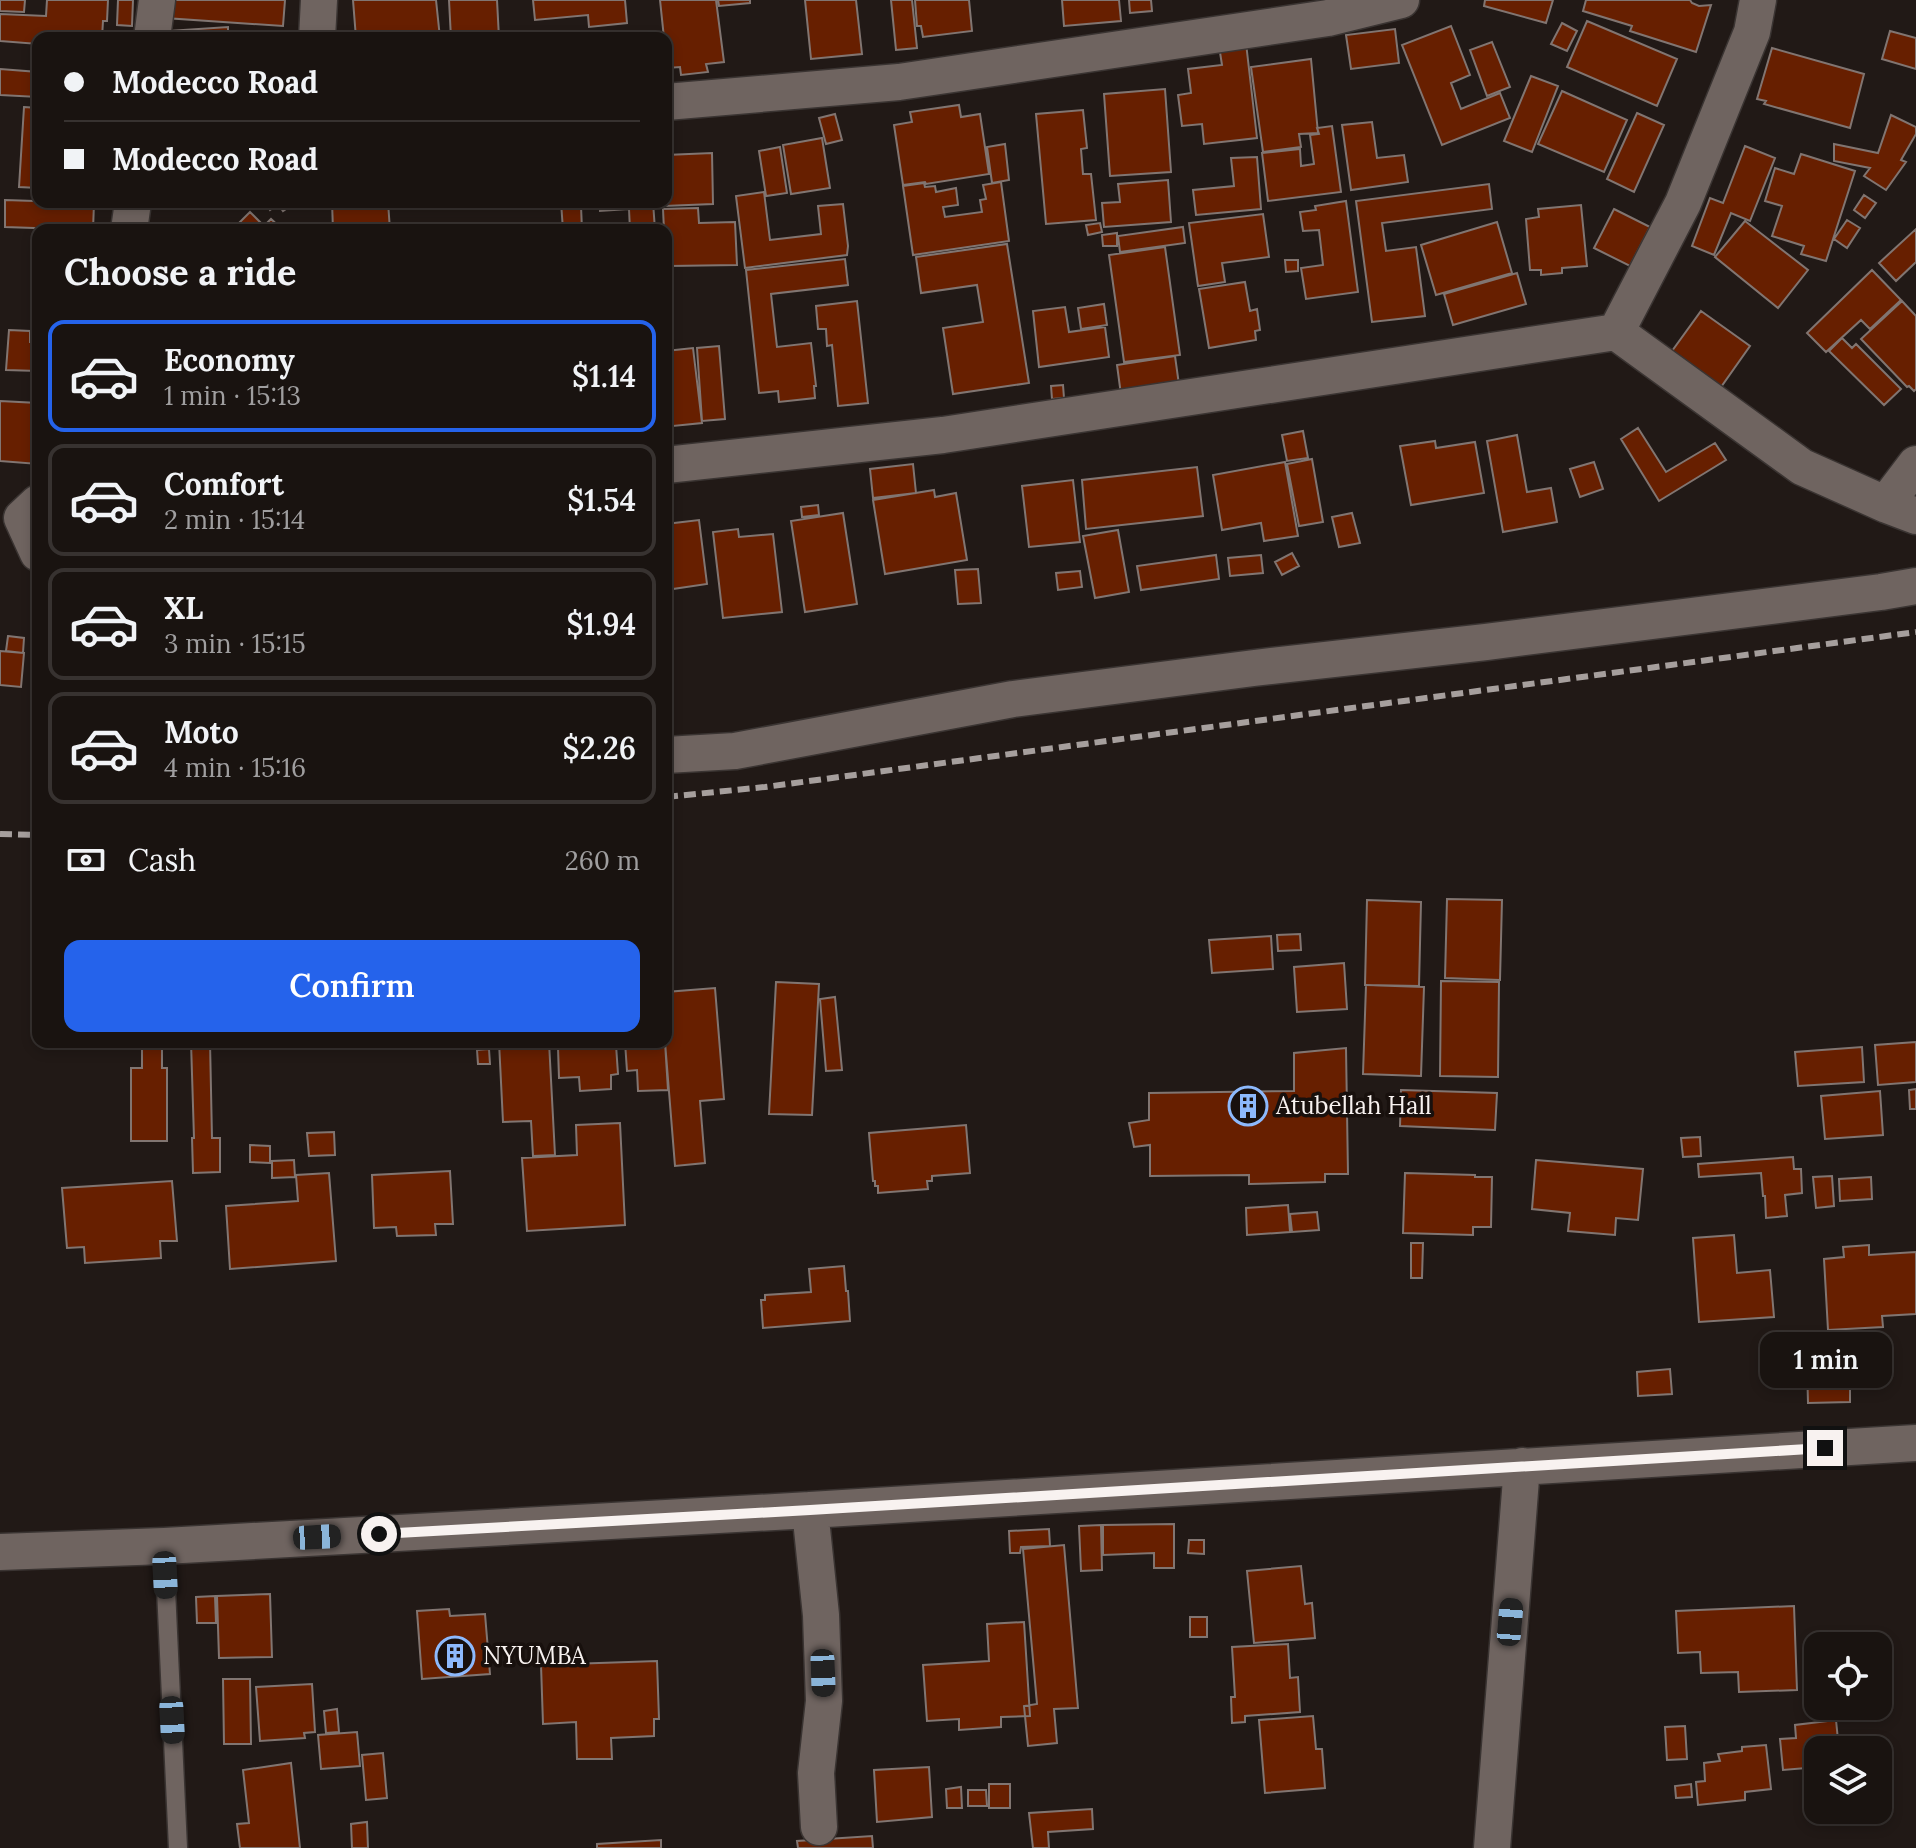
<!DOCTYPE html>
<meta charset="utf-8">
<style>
body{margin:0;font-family:Lora,serif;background:#221c19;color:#f1f3f6;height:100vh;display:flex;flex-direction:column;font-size:30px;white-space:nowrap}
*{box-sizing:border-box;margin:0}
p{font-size:26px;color:#9f9e9f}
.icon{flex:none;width:44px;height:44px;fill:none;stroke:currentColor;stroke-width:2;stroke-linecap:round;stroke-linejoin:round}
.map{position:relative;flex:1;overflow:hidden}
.side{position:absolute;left:32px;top:224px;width:640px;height:824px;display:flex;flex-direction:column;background:#191310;border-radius:16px;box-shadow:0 4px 12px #0003,0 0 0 2px #373230}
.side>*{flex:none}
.banner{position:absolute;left:32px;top:32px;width:640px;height:176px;border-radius:16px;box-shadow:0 4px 12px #0003,0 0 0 2px #373230;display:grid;align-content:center;height:176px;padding:0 32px;background:#191310}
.controls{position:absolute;left:1804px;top:1632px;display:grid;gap:16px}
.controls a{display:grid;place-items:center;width:88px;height:88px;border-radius:16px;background:#191310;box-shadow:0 4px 12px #0003,0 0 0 2px #373230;font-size:40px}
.end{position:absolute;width:36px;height:36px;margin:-18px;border:10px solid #f8f2f0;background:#111;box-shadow:0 0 0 4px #111}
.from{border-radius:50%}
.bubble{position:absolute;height:56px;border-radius:16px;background:#191310;box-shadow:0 4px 12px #0003,0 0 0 2px #373230;font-size:26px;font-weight:600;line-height:56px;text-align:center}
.car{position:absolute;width:24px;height:48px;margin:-24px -12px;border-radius:10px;box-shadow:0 0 6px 2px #0007;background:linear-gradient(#222 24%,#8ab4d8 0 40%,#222 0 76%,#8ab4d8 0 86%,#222 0)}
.banner b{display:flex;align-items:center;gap:28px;height:76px;font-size:30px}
.banner b+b{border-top:2px solid #373230}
.banner i{width:20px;height:20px;background:#f1f3f6}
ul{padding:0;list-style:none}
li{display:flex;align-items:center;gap:24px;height:112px;margin:0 16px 12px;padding:0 16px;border:4px solid #373230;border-radius:16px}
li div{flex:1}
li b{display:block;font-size:30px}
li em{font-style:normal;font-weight:600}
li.on{border-color:#2563eb}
li>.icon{width:72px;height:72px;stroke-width:1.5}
h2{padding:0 32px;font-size:36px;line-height:96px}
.pay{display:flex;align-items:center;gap:20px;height:88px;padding:0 32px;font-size:30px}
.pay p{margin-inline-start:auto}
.action{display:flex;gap:16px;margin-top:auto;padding:16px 32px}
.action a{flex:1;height:92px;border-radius:16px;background:#2563eb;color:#fff;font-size:32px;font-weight:600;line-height:92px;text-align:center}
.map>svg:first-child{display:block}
.building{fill:#671f00;stroke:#817571;stroke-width:2}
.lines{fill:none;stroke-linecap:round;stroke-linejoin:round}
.service-casing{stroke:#3a3432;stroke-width:21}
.minor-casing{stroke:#3a3432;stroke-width:39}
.service{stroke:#6f6460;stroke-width:18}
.minor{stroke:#6f6460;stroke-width:36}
.rail{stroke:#a69f9d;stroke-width:6;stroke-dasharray:12 6;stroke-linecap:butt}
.route{stroke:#f8f2f0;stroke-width:10}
.labels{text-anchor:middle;stroke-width:7;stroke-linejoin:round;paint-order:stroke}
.poi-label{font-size:24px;fill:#f8f2f0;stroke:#18100d;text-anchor:start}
</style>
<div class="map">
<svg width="1916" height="1848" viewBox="0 0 1916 1848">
<rect width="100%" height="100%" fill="#211916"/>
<!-- building -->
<path class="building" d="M0,0h25l-1,12 -24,-1z
M47,0h61l-1,21h-4l-1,17h-64v6l-38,-3v-27l46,2z
M118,0h15l-1,26 -15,-1z
M166,0h119l-2,26 -118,-8z
M353,0h83l4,38h-84z
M449,0h48l2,38h-48z
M533,0h92l2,23 -38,4 -1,-12 -53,5z
M660,0h56l8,62 -18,2 2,8 -27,3 -1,-8 -13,1 -1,-30h-2z
M718,0h32v3l-31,3z
M805,0h51l6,54 -51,5z
M891,0h21l5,48 -21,2z
M915,0h54l3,31 -49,6 -2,-11h-4z
M1062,0h57l2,21 -57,5z
M1129,0h22l1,11 -22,2z
M1485,0h68l-7,23 -62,-17z
M1586,0h104l2,3 7,3 12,-1 -15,47 -66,-21 2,-5 -49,-15z
M1587,21l90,38 -20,47 -90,-39z
M1562,23l15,8 -10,20 -16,-7z
M1451,26l19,49 -19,8 10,26 39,-16 10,25 -68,27 -40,-100z
M228,27v11h-58l-1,-7z
M1395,29l4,34 -48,6 -5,-34z
M1890,31l26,7v31l-34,-10z
M1492,42l18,45 -23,9 -17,-46z
M1246,43l11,95 -53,6 -2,-20 -20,2 -4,-31 13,-2 -3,-24 34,-4 -3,-19z
M1772,48l92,26 -14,54 -86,-24 2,-3 -9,-2z
M1311,59l7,74 -19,1 2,13 -38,5 -12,-85z
M0,69l38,3v25l-38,-2z
M1531,76l27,10 -26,66 -28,-11z
M1165,89l6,83 -61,4 -6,-82z
M1562,91l65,29 -23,52 -66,-28z
M959,105l2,12 19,-3 9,60 -63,10 -1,-2 -22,3 -9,-60 18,-3 -2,-10z
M24,107l14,1v80l-19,-1z
M1083,110l4,38 -6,1 2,25h8l5,46 -50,4 -10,-110z
M1637,113l27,12 -30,67 -27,-13z
M835,114l7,26 -16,4 -7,-26z
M1891,115l25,12v7l-15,26 5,2 -20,28 -22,-14 6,-8 -36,-7v-17l44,9z
M1372,122l5,36 27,-3 4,27 -57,8 -9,-65z
M1332,126l9,66 -73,9 -6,-48 38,-4 1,17 13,-2 -4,-29 9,-1 -2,-6z
M822,138l8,50 -39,6 -8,-49z
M1005,144l4,36 -17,3 -5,-36z
M1745,146l30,12 -25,63 -19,-8 -17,42 -22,-9 18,-48 13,5z
M780,147l7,46 -21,3 -7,-45z
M712,153l1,51 -49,2v-4h2v-47z
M1801,154l54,17 -29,90 -25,-7 3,-8 -32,-10 10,-30 -17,-5 10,-33 19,6z
M1257,157l4,52 -65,6 -3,-25 41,-4 -3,-28z
M1168,180l3,42 -67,5 -2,-24 18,-1 -2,-18z
M1001,182l8,59 -96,14 -10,-69 21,-3 1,4 10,-1 1,6 20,-4 2,17 -15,2 2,10 37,-5 -2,-12 6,-1 -3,-14z
M1489,184l3,25 -110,14 4,28 30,-4 9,69 -53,6 -16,-121z
M764,192l6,48 51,-6 -3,-28 25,-2 5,42 -1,9 -102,13 -9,-72z
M1864,195l12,8 -11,15 -11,-8z
M5,200l89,3 -1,27 -88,-3z
M1346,201l12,91 -52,7 -5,-31 22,-3 -4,-35 -16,1 -3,-19 16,-2 -1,-4z
M265,202h31l-13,9 -5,-7 -8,6z
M332,202h56l2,28h-57z
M561,202h12v4h8l1,24h-19z
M600,202h53l2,28h-25l-1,-21 -29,2z
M1581,205l6,61 -25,2v5l-21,2v-5h-11l-4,-51 13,-2 -1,-8z
M698,208l1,15 36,-1 2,43 -68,1 -1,-34 -4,-2 -1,-21z
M1614,209l36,18 -20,39 -36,-18z
M250,212l14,14 7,-7 12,11h-51z
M1263,214l6,43 -47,6 3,19 -27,4 -9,-63z
M1847,220l13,8 -13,20 -13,-9z
M1745,221l63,49 -30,38 -63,-51z
M1497,222l15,51 -76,22 -15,-50z
M1100,223l2,9 -14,3 -2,-10z
M1183,227l2,16 -65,9 -2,-16z
M1916,229v33l-20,19 -17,-18z
M1117,233v13h-14l-1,-11z
M1007,244l22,139 -76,11 -10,-66 40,-6 -6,-37 -56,8 -5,-36z
M1165,247l15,108 -56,7 -15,-107z
M845,259l3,26 -77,9 6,53 34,-4 5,43h-2l1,12 -36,4 -1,-11 -19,2 -13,-123z
M1285,260h13v11l-12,1z
M1872,270l29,30 -31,29 -9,-9 -35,32 -19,-19z
M1517,273l9,31 -73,21 -9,-31z
M1245,282l5,29 7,-2 3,21 -5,1 1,9 -47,8 -10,-59z
M857,301l11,102 -30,3 -6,-61 -5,1 -1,-17h-8l-2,-23z
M1902,301l14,15v73l-2,2 -5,-5 -2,1 -46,-48z
M1104,304l3,21 -26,4 -3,-21z
M1065,307l4,25 36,-5 4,30 -70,10 -6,-56z
M1701,311l49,35 -29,41 -49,-36z
M9,330l21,1v11h8v29l-32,-1z
M1842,338l10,10 4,-4 45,45 -17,16 -55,-54z
M719,346l6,73 -23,2 -5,-73z
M693,348l9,75 -29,3 -3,-21h-2l-2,-15v-39z
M1175,356l5,36 -58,10 -5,-37z
M1063,385l1,13 -12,1 -1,-13z
M0,401l38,2v61l-38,-3z
M1638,428l28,44 49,-29 11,17 -67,41 -38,-62z
M1303,431l5,27 -21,3 -5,-26z
M1517,435l10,57 24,-4 6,34 -54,10 -16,-91z
M1435,441l1,7 39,-6 9,51 -73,12 -11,-59z
M1312,459l11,63 -24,4 -12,-62z
M1285,462l13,74 -34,5 -3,-18 -39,7 -9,-55z
M1594,462l9,27 -23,8 -10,-28z
M913,464l3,29 -43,5 -3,-29z
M1197,467l6,49 -117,13 -4,-49z
M1073,480l7,62 -51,5 -7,-61z
M934,490l1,7 21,-4 11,67 -82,14 -12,-74z
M818,505l1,10 -17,2 -1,-10z
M843,513l14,91 -52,8 -14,-91z
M1352,513l8,30 -21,4 -7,-30z
M699,520l8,64 -41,6v-66z
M738,529l1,8 34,-3 9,78 -59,6 -10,-86z
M1118,530l11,62 -34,6 -12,-62z
M1292,553l7,13 -17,9 -7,-13z
M1216,555l3,24 -78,11 -4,-24z
M1261,555l2,18 -33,3 -2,-18z
M978,569l3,34 -23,1 -3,-34z
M1080,571l2,16 -24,3 -2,-17z
M8,636l16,2 -1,15 -17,-2z
M0,651l24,2 -3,34 -21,-2z
M1447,899l55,1 -2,80 -55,-2z
M1367,900l54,2 -2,84 -54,-1z
M1300,934l1,16 -23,1 -1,-16z
M1271,936l2,33 -61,4 -3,-33z
M1344,963l3,46 -50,3 -3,-45z
M1441,981l58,1 -1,95 -58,-1z
M776,982l43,2 -7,131 -43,-1z
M1366,985l58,2 -3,89 -58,-2z
M715,988l9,111 -24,2 5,62 -30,3 -10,-124 1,-50z
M835,997l7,73 -16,1 -6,-72z
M142,1042h20v26h5v73h-36v-73h11z
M191,1042h19l2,96h8v34l-27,1 -1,-35h2z
M499,1042h50l6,113 -22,1 -2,-35 -28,1z
M625,1042h40l3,48 -30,1 -1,-21 -10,1z
M1916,1042v40l-38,3 -3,-40z
M616,1045l2,29 -7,1v14l-31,2 -1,-14 -20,1 -1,-30z
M1862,1047l2,35 -66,4 -3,-34z
M1346,1048l2,126h-23v8l-76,2v-9l-99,1v-31l-16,2 -5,-24 20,-3v-27l145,-2v-38z
M489,1049l1,15h-12l-1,-14z
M1916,1089v20h-6l-1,-19z
M1401,1090l96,3 -2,37 -95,-4z
M1880,1091l3,44 -58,4 -4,-43z
M620,1123l5,102 -98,6 -5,-73 55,-3 -1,-30z
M966,1125l4,48 -38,3v5h-5l1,8 -50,4v-7h-3v-5h-2l-4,-48z
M334,1132l1,23 -26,1 -2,-23z
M1700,1137l1,19 -18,1 -2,-19z
M250,1145l20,1v17l-20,-1z
M1793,1157l1,12h7l1,24 -17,2 2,21 -21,2 -1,-22h-2l-2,-23 -62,4 -1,-13z
M294,1160l1,17 -23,1v-17z
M1536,1160l107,9 -5,51 -22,-2 -1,17 -47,-4 2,-18 -38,-4z
M450,1171l3,53h-18l1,11 -39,1 -1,-9 -22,1 -2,-53z
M329,1173l7,88 -106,8 -4,-63 72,-5 -2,-26z
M1405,1173l70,2v2h17l-1,50h-18v8l-70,-2z
M1832,1176l2,30 -18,2 -3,-31z
M1871,1177l1,22 -32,2 -1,-22z
M172,1181l5,60h-17l1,17 -76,5 -1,-16 -17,1 -5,-60z
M1288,1205l2,27 -43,3 -1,-27z
M1317,1212l2,18 -27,2 -2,-18z
M1734,1235l3,38 33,-3 4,47 -75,5 -6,-84z
M1411,1243h12l-1,35h-11z
M1869,1245v10l47,-3v62l-34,2 1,11 -55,3 -4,-71 20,-2 -1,-10z
M844,1266l2,25h2l2,30 -87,7 -2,-28h4v-5l46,-3 -2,-23z
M1853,1349v21h-3v32l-42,1 -1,-39h3v-14z
M1670,1369l2,25 -34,2 -1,-24z
M1174,1524v44h-20v-15l-51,2v-30z
M1101,1525l1,45 -21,1 -2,-45z
M1049,1529l1,17 -29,1 -1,6h-10l-1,-22z
M1189,1540h15v14l-16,-1z
M1064,1545l14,163 -24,1 3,34 -29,3 -4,-40 13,-2 -14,-155z
M1301,1566l4,38 7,-1 3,35 -61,5 -7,-72z
M270,1594l2,63 -53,1 -2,-62z
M215,1596l1,27h-19l-1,-26z
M1794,1606l3,84 -58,2 -1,-20 -37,1 -1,-21 -22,1 -2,-42z
M449,1609l1,7 35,-2 5,60 -68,5 -5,-68z
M1190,1617h17v20h-17z
M1024,1622l6,94 -29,1v10l-42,3v-11l-32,2 -4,-56 66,-4 -2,-37z
M1288,1644l2,34 8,-1 2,35 -55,4v6l-13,1 -1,-26h4l-3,-50z
M657,1661l2,58h-5v17l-43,2 1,21h-35l-1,-37 -33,2 -2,-59z
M223,1679h27l1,65h-27z
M312,1684l3,48 -11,1 1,5 -45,3 -4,-54z
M337,1709l2,23 -13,1 -2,-22z
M1313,1716l3,33h6l3,39 -60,5 -6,-73z
M1836,1720l3,30h-21v17l-35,3 -3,-31 16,-1 -1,-13z
M1685,1726l2,33 -20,1 -2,-33z
M357,1732l3,34 -39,3 -3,-34z
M1766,1745l5,44 -26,3v8l-47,5 -2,-23 9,-1 -1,-18 16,-2 -2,-7 24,-3v-4z
M383,1753l4,45 -21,2 -4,-45z
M291,1763l9,85h-60l-3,-24 12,-1 -6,-53z
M929,1767l3,50 -55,5 -3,-52z
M989,1784h21v24h-21z
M1691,1784l1,13 -16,1 -1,-12z
M961,1787l1,21h-15l-1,-19z
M968,1790h18l1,16h-19z
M1092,1809l1,20 -45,3 1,16h-16l-4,-35z
M367,1822l1,26h-16l-1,-24z
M872,1836l1,12h-75l-1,-7z
M661,1840v8h-64v-4z"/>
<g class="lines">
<!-- service casing -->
<g class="service-casing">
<path id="service" d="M164,1546l14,302"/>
</g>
<!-- minor casing -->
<g class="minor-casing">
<path id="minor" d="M152,38l5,-38
M317,38l2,-38
M666,102l233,-20 429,-64 73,-18
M129,230l4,-28
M1616,332l186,135 85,38 29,11
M666,465l277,-30 673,-103 67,-129 69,-171 6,-32
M38,503l-16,15 16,35
M1887,505l7,-12 22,-29
M666,755l69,-4 278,-52 241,-31 232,-26 395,-50 35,-6
M810,1510l11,105 3,86 -8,72 3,54
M0,1552l164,-6 646,-36 1106,-67
M1492,1848l30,-382"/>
</g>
<!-- service -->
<use href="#service" class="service"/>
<!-- minor -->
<use href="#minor" class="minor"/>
<!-- rail -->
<path class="rail" d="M666,797l99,-10 1151,-155
M0,834l38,1"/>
</g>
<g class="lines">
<!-- route -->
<path class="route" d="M379,1534l431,-24 1015,-62"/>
</g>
<!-- icons -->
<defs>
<g id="building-ring" transform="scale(2)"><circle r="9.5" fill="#18100d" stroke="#8db9fc" stroke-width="1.5"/><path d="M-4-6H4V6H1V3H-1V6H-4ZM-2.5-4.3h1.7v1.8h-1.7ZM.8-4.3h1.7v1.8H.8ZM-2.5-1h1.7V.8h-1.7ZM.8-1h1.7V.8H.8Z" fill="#8db9fc"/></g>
</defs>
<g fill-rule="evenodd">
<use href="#building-ring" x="1248" y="1106"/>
<use href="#building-ring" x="455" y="1656"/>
</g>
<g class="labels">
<!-- poi labels -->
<g class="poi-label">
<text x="1276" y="1114">Atubellah Hall</text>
<text x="483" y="1664">NYUMBA</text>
</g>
</g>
</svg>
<div class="controls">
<a><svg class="icon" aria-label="locate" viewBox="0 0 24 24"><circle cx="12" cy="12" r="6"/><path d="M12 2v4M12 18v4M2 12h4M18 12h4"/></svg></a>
<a><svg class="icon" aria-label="layers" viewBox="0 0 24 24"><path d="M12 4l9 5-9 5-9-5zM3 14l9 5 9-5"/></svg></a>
</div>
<i class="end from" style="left:379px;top:1534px"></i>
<i class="end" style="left:1825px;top:1448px"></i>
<div class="bubble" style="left:1760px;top:1332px;width:132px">1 min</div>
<i class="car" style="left:317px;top:1537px;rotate:87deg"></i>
<i class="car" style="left:165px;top:1575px;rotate:177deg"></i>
<i class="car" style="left:1510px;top:1622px;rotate:5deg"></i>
<i class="car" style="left:823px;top:1673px;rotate:178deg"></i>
<i class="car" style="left:172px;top:1720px;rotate:177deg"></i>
<div class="banner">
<b><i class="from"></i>Modecco Road</b>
<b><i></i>Modecco Road</b>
</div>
<section class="side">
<h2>Choose a ride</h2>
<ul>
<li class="on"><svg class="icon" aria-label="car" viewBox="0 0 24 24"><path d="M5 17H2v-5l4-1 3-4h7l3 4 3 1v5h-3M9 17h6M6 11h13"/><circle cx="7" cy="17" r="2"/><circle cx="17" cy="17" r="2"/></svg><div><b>Economy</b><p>1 min · 15:13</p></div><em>$1.14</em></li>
<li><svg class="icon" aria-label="car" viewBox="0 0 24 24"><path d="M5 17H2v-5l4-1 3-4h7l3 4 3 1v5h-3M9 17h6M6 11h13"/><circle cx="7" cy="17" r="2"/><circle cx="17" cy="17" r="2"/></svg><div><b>Comfort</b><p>2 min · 15:14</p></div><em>$1.54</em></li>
<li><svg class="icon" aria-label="car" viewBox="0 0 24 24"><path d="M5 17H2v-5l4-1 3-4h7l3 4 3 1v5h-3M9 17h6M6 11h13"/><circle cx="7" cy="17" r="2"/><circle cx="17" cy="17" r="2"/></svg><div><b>XL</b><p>3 min · 15:15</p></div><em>$1.94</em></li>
<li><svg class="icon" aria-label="car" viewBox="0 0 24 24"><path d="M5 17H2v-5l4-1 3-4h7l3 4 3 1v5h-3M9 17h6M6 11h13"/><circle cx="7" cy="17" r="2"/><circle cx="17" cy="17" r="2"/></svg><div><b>Moto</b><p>4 min · 15:16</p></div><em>$2.26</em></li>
</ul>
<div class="pay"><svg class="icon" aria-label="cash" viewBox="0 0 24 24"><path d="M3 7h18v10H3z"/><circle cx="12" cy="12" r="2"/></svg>Cash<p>260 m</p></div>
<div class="action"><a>Confirm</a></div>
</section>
</div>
